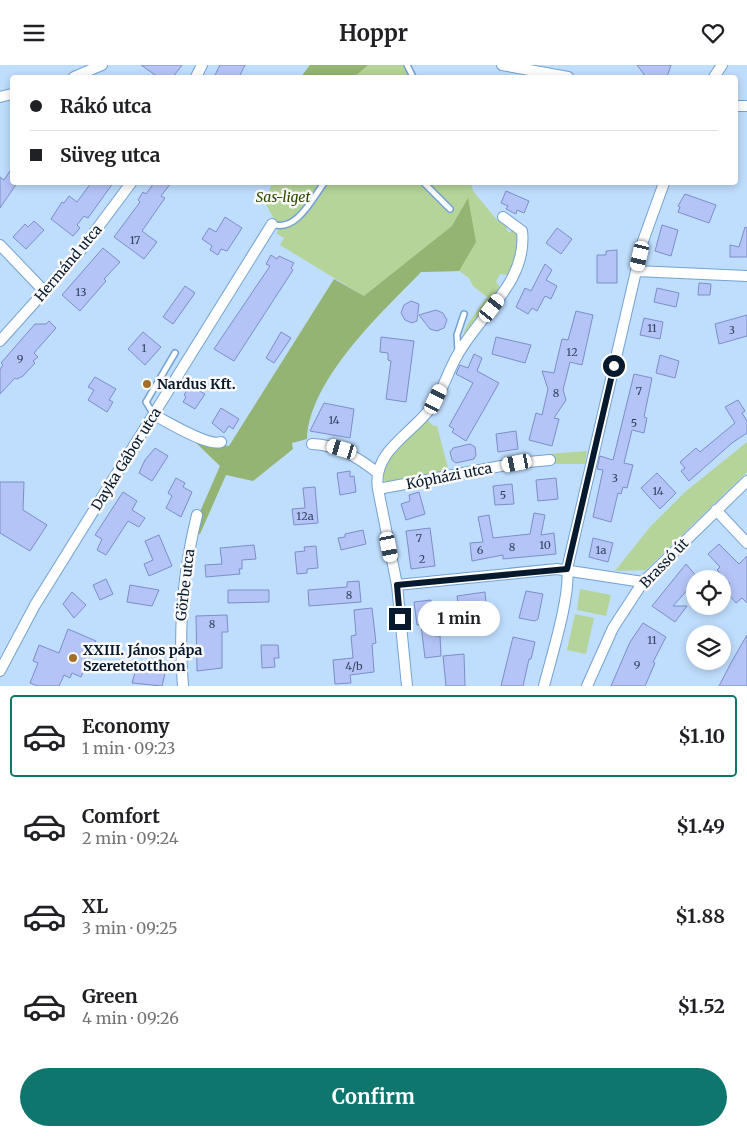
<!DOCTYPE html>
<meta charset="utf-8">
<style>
body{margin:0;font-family:Merriweather,serif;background:#f2f2f2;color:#202124;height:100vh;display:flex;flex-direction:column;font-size:19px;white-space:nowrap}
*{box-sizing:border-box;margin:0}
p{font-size:16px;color:#757577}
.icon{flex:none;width:28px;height:28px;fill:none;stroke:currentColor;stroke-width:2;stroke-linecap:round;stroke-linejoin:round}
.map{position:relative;height:621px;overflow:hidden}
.drawer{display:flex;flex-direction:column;background:#fff;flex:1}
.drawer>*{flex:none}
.hud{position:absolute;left:10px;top:10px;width:728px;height:110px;border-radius:5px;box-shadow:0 2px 8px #0003;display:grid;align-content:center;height:110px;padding:0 20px;background:#fff}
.fabs{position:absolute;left:686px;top:505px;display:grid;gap:10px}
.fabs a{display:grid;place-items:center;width:45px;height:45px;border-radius:50%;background:#fff;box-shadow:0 2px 8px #0003;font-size:25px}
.end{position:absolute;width:22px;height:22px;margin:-11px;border:6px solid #071a2d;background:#fff;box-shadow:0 0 0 2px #fff}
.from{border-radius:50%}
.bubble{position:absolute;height:35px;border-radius:18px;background:#fff;box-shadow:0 2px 8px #0003;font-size:16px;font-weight:700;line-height:35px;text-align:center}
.car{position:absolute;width:15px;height:30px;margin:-15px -8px;border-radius:6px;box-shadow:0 0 4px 1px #0007;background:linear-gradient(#fff 24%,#345 0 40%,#fff 0 76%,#345 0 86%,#fff 0)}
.hud b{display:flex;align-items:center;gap:18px;height:48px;font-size:19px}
.hud b+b{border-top:1px solid #e0e0e0}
.hud i{width:12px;height:12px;background:#202124}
ul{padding:9px 0 0;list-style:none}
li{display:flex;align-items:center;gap:15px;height:82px;margin:0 10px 8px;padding:0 10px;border:2px solid transparent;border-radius:5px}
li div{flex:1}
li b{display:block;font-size:19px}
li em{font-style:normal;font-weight:700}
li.active{border-color:#0f766e}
li>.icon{width:45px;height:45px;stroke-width:1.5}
.cta{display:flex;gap:10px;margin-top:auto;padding:10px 20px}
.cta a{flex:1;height:58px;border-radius:30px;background:#0f766e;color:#fff;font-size:20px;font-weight:700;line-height:58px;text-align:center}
header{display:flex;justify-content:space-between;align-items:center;height:65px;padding:0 20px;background:#fff;font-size:22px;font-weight:700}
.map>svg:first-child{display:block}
.green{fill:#b5d499}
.forest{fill:#93b473}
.building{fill:#b4c4f6;stroke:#7c8ec9}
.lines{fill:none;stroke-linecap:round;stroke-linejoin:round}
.service-casing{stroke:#72a2d4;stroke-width:8}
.minor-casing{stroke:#72a2d4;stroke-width:12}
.service{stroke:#fff;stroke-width:5}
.minor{stroke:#fff;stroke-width:10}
.route{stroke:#071a2d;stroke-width:6}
.poi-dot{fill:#a36f28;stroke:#fafafa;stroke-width:2}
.labels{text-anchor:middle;stroke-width:5;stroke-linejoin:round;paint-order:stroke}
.number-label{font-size:11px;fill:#32445f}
.park-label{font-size:14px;font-style:italic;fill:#2c4900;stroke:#fafafa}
.street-label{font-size:14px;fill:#071a2d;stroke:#fafafa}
.poi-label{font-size:14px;font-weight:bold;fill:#071a2d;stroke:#fafafa;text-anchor:start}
</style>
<header><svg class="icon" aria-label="menu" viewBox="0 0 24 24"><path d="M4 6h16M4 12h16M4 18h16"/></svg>Hoppr<svg class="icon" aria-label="heart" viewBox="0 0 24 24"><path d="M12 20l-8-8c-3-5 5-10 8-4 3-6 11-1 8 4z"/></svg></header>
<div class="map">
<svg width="747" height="621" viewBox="0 0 747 621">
<rect width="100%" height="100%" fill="#bfddfd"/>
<!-- green -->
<path class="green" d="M310,0h97l6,12h-112z
M272,118h199l2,8 24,29 3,-1 10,5 -4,4 3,5 5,-4 5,2 2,15 -13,29 -8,-1 -4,7 4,7 -1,4 -36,47 -1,-1 5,-13 20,-28 -14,-11 -4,-8 -10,-7 -38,1 -36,37 -105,-64 4,-7 -8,-5 3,-6 -14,-24z
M427,355l7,6h3l12,46 -59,12c-28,-13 26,-54 37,-64z
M747,377v30l-101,98 -31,1 35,-44 35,-35z
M587,386l-2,13h-34l-2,-10z
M580,524l31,6 -5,21 -29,-6z
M575,549l19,4 -8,36 -19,-4z"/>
<!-- forest -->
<path class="forest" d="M310,0h58l-14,12h-53z
M468,133l8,44 -17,29 -38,1c-40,41 -112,108 -114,167l-15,4 1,6 -40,32 -27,-6 -26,59 -5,-1 4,-19 21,-48 -29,-28 18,6 20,2 105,-167 30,17 88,-70z"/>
<!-- building -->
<path class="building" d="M141,0h41l-9,12h-15z
M220,0h25l-6,12h-25z
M637,0h34l-4,12h-21z
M12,103v15h5l-17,25v-31l4,3z
M91,118h22l-25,35 -4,-2 -7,9 3,3 -7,8 -22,-17 11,-17 2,1 5,-7 8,6z
M154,118h17l-10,13 4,2 -23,33 15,11 -13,17 -30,-22 26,-35 -2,-2 5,-8 3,2z
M506,126l23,10 -5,12 -7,-3 -1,4 -10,-5 2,-3 -7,-3z
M685,129l31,11 -7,18 -31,-11 2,-5 -2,-1z
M225,152l17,11 -15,23 -6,-2 -3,6 -8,-5 2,-4 -10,-7 7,-11 7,4z
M34,156l10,9 -18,19 -13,-12 12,-13 3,3z
M662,160l16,5 -7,26 -16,-5z
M745,162l2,1v29h-17v-12l9,2z
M557,163l15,11 -11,15 -15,-11z
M103,183l17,14 -16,17 2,2 -26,30 -18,-16z
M617,185v33h-20v-28h9v-4z
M271,190l6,4 2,-3 15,7 -3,5 2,2 -59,91 -20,-12 56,-83 -4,-2z
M545,199l7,6 -6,10 11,6 -6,13 -6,-3 -8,15 -5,-3 -4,6 -12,-7 9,-19 6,3z
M699,218l12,1 -1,11h-12z
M185,221l10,7 -22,31 -10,-7z
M657,223l22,5 -3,14 -22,-5z
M411,236l8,3 -2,17 -5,2 -7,-3 -4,-7 3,-8z
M436,245l7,3 4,7 -3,8 -7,3 -7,-2 -11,-14z
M576,246l17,4 -11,50 -12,-3 -7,28 3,10 -12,18 5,1 -7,27 -23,-6 7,-27 6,2 6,-26 -6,-18 12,2 8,-34 6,1z
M747,250v21l-28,8 -4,-20z
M644,253l19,4 -3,17 -20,-4z
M49,256l7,7 -22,25 4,4 -5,4 2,2 -12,13 -6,3 -2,-1 -15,16v-25l3,-4 -2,-2 34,-39h11z
M143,267l18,15 -16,18 -17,-16z
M281,267l10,6 -17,25 -8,-5z
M381,272l33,4 -8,61 -20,-3 5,-38 -3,-1v-7l-8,-1z
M496,272l35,8 -6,18 -33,-9z
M474,289l8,4 -5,13 22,12 -33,58 -14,-9 2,-3 -5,-3 24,-43 -17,-9 4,-9 8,3z
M660,290l19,6 -4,17 -19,-5z
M634,309l18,4 -8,39 3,1 -3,15 -12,-3 -8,33 9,2 -6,23 -4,-1 -2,7 -3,-1 -7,29 -18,-5 10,-47 -6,-1 3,-13 13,4z
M95,312l21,12 -7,11 4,2 -6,10 -19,-12 6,-10 -6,-3z
M190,320l15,9 -10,15 -12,-7 3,-5 -2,-2z
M738,335l7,11 -3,2 5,8v12l-15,10 -43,38 -8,-10 4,-3 -5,-6 16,-14 4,4 35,-29 -10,-16z
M324,338l30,6 -4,29 -40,-7z
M221,343l18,11 -6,10 -4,-3 -5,7 -12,-10z
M516,366l2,18 -20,3 -2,-18z
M470,379l5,3 1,8 -2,4 -18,4 -4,-3 -2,-8 3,-4z
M155,383l13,8 -16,25 -13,-8 6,-13z
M350,406v6l4,-1 2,16 -16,3 -3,-22z
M657,408l19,20 -16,16 -19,-21z
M176,413l9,5 -2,4 9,5 -11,25 -15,-9 6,-12 -4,-3z
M556,413l2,21 -20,2 -2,-21z
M0,417h24l-1,28 24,15 -17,26 -30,-18z
M512,419l2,20 -19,1 -2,-19z
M315,422l3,36 -24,2 -2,-16 13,-1 -2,-20z
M123,427l14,9 -5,9 13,8 -6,9 -11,-6 -22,34 -9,-5 5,-11 -7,-4z
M419,427l6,22 -19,6 -5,-16 9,-3 -1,-6z
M534,448l11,2 -4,20 13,-2 2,21 -53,5v-4l-31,6 -2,-18 13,-1 -5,-25 11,-2 4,23 37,-4z
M430,463l5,38 -24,3 -5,-38z
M363,465l3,14 -25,6 -3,-12 7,-1v-3z
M159,470l13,31 -23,10 -5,-12 9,-4 -8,-19z
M593,473l20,5 -5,19 -19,-5z
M719,479l20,20 8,-8v47l-5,-5 -6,5 -12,-14 6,-5 -13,-14 3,-3 -12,-13z
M254,480l2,14 -14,1v9h-3l1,5 -34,3 -1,-12 17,-1 -2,-16z
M316,481l2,22 -11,1v4l-10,1 -2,-22 10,-1 -1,-4z
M686,499l12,14 -25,28h14l-12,16 -23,-16z
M106,514l7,15 -13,6 -7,-15z
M359,516l2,21 -52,4 -1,-16 39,-3v-5z
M130,520l29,5 -7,16 -25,-4z
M228,525h41v12l-41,1z
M526,526l17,3 -5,25 -3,2 -16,-3z
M72,527l14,13 -12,13 -11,-14z
M485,527l1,11 -5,1v6h-22l-2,-14z
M431,535l4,36h5l1,20 -16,2 -4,-33h-4l-3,-23z
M372,543l4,35 -4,1 2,28 -24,3 1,8 -16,1 -2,-24 20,-2 -2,-22 5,-1 -2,-25z
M227,550l1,17h-6v36l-25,3 -1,-55z
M643,558l23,14 -13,25 2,1 -10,23h-34l19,-44z
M68,564l28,12 -15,36 -9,-4 -2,5 -6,-3 -5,11h-21l-8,-3 8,-20 -5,-2 6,-16 20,8z
M747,570v51h-28l13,-25z
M513,572l22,5 -4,17h-2l-6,27h-22z
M261,580h17l1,13h-5l1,9 -13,1z
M464,589l1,32h-19l-3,-30z
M138,597l28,7 -4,17 -30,-3z"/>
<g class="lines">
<!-- service casing -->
<g class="service-casing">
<path id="service" d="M407,0l6,12
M424,118l26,26
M272,159c24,9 40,-25 52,-41
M458,286l-1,-16 7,-21
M154,350l-8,-13 29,-49"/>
</g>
<!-- minor casing -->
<g class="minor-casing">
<path id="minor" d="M502,0l66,12
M74,12l28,-12
M196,12l6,-12
M714,12l8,-12
M0,32l12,-3
M735,41h12
M0,180l45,47
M636,206l111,5
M0,276l78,-87 53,-71
M154,350c14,7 54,32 67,27
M312,379c27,1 45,13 66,29
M378,424l139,-26 33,-3
M716,445l31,33
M397,520l160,-16 86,13
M0,606l35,-66 237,-381
M183,621c-5,-58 0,-114 14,-171
M407,621l-10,-101 -19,-96c-6,-37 32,-54 51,-79 13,-16 18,-37 28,-54 22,-41 71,-74 65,-125l-19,-14
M544,621c7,-28 27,-91 23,-117l76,-328 21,-58
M587,621l26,-58 30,-46 104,-101"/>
</g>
<!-- service -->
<use href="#service" class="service"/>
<!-- minor -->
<use href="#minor" class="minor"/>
</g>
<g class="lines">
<!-- route -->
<path class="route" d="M400,554l-3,-34 170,-16 47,-203"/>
</g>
<!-- markers -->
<g class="poi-dot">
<circle cx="147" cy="319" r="5"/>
<circle cx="73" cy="593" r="5"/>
</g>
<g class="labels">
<!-- number labels -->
<g class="number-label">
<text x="135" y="179">17</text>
<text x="81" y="231">13</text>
<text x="652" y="267">11</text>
<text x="732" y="269">3</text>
<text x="144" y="287">1</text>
<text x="572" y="291">12</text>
<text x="20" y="298">9</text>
<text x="639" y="330">7</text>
<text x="556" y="332">8</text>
<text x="334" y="359">14</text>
<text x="634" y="362">5</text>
<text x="615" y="417">3</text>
<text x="658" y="430">14</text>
<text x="503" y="434">5</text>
<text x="305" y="455">12a</text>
<text x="419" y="477">7</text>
<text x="545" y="484">10</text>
<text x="512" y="486">8</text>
<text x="480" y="489">6</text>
<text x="601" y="489">1a</text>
<text x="422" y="498">2</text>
<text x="349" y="534">8</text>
<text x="212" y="563">8</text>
<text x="652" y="579">11</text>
<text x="637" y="604">9</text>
<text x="354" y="605">4/b</text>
</g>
<!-- park labels -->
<g class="park-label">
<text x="283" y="137">Sas-liget</text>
</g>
<!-- street labels -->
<g class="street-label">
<text transform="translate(68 198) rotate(-50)" y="5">Hermánd utca</text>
<text transform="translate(126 394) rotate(-58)" y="5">Dayka Gábor utca</text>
<text transform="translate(449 411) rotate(-11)" y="5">Kópházi utca</text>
<text transform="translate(664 498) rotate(-46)" y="5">Brassó út</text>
<text transform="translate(185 520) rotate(-83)" y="5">Görbe utca</text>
</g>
<!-- poi labels -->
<g class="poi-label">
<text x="157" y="324">Nardus Kft.</text>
<text x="83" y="590">XXIII. János pápa<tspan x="83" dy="16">Szeretetotthon</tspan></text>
</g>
</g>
</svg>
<div class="fabs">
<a><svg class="icon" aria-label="locate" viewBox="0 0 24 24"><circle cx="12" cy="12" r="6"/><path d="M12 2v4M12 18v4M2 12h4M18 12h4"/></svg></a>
<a><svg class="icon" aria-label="layers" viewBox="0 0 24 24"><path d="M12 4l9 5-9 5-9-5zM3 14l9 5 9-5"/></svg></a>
</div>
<i class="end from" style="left:614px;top:301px"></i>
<i class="end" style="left:400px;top:554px"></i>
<div class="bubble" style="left:418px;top:536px;width:82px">1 min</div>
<i class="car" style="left:640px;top:191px;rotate:193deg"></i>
<i class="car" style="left:492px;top:243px;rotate:37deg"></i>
<i class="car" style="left:436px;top:334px;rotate:26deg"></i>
<i class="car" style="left:342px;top:384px;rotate:287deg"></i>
<i class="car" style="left:517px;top:398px;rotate:259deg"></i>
<i class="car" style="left:389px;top:482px;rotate:169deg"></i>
<div class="hud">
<b><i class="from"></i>Rákó utca</b>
<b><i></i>Süveg utca</b>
</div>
</div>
<section class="drawer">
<ul>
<li class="active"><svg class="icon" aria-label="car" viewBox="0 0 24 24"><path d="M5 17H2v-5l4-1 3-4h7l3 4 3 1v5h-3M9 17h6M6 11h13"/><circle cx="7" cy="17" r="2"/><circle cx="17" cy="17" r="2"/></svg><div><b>Economy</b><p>1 min · 09:23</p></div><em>$1.10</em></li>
<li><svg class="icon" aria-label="car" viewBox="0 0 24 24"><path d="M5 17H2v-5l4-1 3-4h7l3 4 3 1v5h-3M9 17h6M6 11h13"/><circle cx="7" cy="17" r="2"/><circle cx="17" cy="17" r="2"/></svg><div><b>Comfort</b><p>2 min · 09:24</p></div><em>$1.49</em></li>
<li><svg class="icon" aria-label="car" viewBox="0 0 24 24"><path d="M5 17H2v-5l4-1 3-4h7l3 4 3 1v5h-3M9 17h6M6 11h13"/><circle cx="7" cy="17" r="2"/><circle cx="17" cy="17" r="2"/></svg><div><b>XL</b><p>3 min · 09:25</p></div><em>$1.88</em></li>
<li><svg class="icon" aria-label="car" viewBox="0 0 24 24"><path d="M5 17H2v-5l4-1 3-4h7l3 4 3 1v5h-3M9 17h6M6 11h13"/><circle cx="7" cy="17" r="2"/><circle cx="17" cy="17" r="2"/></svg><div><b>Green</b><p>4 min · 09:26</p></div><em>$1.52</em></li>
</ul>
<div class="cta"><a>Confirm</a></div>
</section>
